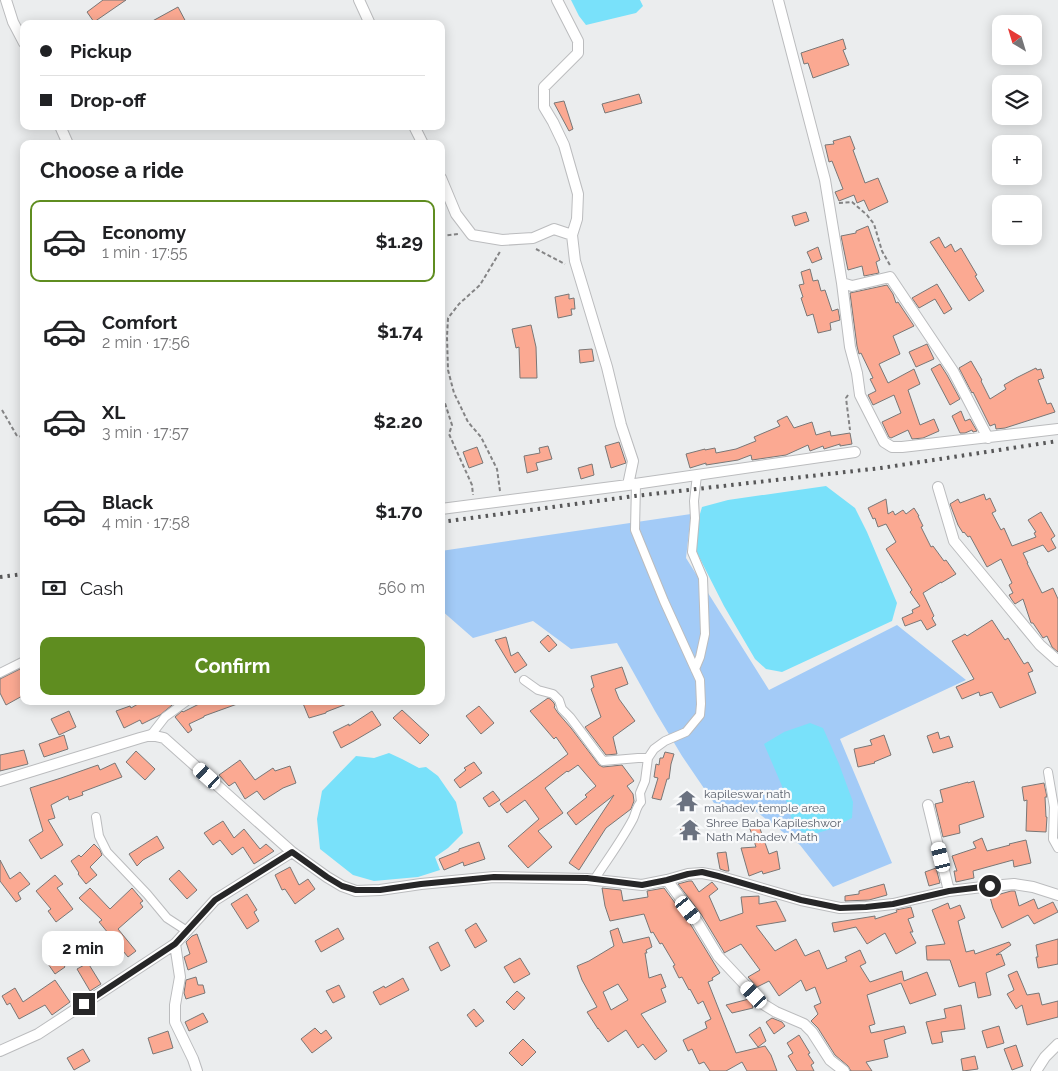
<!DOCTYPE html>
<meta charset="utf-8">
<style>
body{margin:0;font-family:Raleway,sans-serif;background:#f6f6f6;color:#202124;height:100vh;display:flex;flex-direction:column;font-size:19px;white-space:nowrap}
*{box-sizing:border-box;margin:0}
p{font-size:16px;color:#757577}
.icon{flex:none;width:28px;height:28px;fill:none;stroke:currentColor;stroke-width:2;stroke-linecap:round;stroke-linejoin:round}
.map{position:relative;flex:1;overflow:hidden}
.details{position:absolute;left:20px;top:140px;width:425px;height:565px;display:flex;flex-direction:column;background:#fff;border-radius:10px;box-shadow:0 2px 12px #0003}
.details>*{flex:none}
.guide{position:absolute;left:20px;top:20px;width:425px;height:110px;border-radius:10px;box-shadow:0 2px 12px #0003;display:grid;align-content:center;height:110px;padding:0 20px;background:#fff}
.needle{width:32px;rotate:322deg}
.fabs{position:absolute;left:992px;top:15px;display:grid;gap:10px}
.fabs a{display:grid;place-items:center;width:50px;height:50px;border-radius:10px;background:#fff;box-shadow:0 2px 12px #0003;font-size:25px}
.end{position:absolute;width:22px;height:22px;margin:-11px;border:6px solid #272728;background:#fff;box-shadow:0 0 0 2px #fff}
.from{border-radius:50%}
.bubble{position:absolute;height:35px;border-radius:10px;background:#fff;box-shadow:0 2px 12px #0003;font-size:16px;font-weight:700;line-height:35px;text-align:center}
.car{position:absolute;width:15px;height:30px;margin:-15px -8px;border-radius:6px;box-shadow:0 0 4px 1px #0007;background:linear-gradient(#fff 24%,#345 0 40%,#fff 0 76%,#345 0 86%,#fff 0)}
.guide b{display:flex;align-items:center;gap:18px;height:48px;font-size:19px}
.guide b+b{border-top:1px solid #e0e0e0}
.guide i{width:12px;height:12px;background:#202124}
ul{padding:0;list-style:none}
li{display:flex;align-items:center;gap:15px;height:82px;margin:0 10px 8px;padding:0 10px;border:2px solid transparent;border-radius:10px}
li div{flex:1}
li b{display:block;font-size:19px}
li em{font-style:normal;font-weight:700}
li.selected{border-color:#5f8d20}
li>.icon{width:45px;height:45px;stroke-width:1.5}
h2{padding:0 20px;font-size:22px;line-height:60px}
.pay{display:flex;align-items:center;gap:12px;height:55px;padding:0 20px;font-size:19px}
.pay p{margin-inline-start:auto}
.cta{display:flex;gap:10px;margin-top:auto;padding:10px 20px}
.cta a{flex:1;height:58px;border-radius:10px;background:#5f8d20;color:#fff;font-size:20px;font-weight:700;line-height:58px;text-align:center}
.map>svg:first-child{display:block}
.green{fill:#a3cbf7}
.water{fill:#79e1fa}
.building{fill:#fba992;stroke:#797776;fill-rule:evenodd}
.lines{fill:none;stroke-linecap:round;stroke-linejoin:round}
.pedestrian-casing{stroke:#bbbcbe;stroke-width:10}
.minor-casing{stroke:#bbbcbe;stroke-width:12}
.path{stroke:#848485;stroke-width:2;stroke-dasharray:4 2.5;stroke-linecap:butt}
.pedestrian{stroke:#fff;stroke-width:8}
.minor{stroke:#fff;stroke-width:10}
.rail{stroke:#585859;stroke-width:4;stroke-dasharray:2.5 5;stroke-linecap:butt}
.route{stroke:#272728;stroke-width:6}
.labels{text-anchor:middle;stroke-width:4.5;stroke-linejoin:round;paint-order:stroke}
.worship-label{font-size:12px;fill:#5b616d;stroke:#f9fafb;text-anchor:start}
</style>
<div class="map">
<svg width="1058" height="1071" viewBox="0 0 1058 1071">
<rect width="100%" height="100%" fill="#ebedee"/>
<!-- green -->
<path class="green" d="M691,514l-5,44 83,132 128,-65 69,55 -126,59 52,124 -59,24 -33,-42 -47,-36 -39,-6 -32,-47 -27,-45 -38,-68 -46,6 -38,-28 -60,17 -32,-28v-59z"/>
<!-- water -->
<path class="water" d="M571,0h69l3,6 -7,7 -50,12 -7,-9z
M826,486l29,22 12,24 30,71 -5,18 -110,51 -16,-3 -11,-10 -31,-53 -29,-57v-18l7,-24 26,-7z
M810,723l13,5 16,36 14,38 -1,16 -21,11 -24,7 -14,-12 -11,-38 -18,-42 20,-12z
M389,753l13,6 17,9 7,-1 12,9 18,26 7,31 -15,15 -13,9 5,13 -22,7 -44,4 -21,-6 -33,-26 -3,-30 5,-28 34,-35 18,2z"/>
<!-- building -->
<path class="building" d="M103,0h23l-32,22 -7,-10z
M178,7l9,17h-40z
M843,39l3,10 -3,1 6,15 -36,13 -5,-15 -4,1 -3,-11z
M639,94l3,9 -37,10 -3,-9z
M564,101l9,28 -4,2 -15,-28z
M850,136l5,13 -2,1 12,33 13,-5 10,24 -19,9 -5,-11 -7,3 -3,-8 -15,6 -4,-9 8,-3 -11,-28 -3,1 -4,-17 9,-1 -1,-3z
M806,212l3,9 -14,5 -3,-10z
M868,226l12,34 -4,2 3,11 -15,3 -2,-10 -14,4 -7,-34 15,-3v-2z
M939,237l6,11 6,-4 4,8 6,-4 16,27 -2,1 9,15 -15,10 -39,-59z
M818,247l4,12 -10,4 -5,-11z
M810,269l3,12 5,-1 3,11 4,-1 7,21 6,-2 2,11 -10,3 1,7 -13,3 -5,-19 -6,2 -6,-18 2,-1 -4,-12 5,-1 -3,-12z
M937,284l15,25 -8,5 -9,-15 -16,9 -7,-10z
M887,285l6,9 3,9 2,-1 16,24 -21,10 7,18 -21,10 9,19 26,-14 6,15 -12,6 12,35 14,-6 5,12 -16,7 -11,1 -4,-9 -17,8 -2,-1 -7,-15 19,-9 -7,-18 -21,10 -5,-10 8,-4 -6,-12 3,-1 -12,-25 -2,1 -2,-8 -7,-53z
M569,294v5l5,-1 1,11h-4l1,6 -14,3 -3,-21z
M531,325l5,22 1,31h-17l-1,-31 -3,1 -4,-19z
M927,344l7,15 -18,8 -7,-15z
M592,349l2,12 -14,2 -1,-13z
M971,361l11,19 -1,1 9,18 16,-10 -2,-4 12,-7 20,-10 1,2 4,-1 3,9 -6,2 9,24 4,-1 4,9 -50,16 -9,1 -1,-5 -5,2 -17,-34 -1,1 -13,-25z
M940,364l7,11 13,24 -10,6 -19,-36z
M961,411l4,10 5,-2 7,12 -4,1 -1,-2 -7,3h-5l-8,-17z
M787,416l7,12 18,-6 4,13 14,-4 1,5 19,-3 2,11 -12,2v-2l-16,5 -1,-3 -13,5 -2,-6 -22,10 -34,5 -1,-5 -13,5 -32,5v-2l-16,5 -4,-14 19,-5v1l10,-2 1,5 20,-4 20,-8 -2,-4 26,-11 -3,-5z
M619,442l7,21 -15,5 -6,-22z
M548,446l4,13 -16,4 2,7 -11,3 -3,-17 16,-3 -1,-5z
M477,447l6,16 -14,5 -6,-16z
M592,464l2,11 -13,4 -3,-11z
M984,494l2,6 4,-2 6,13 -4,2 9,17 3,-2 8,18 24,-9 -2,-4 2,-1 -8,-12 13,-8 14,24 -4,3 5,9 -8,4 -5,-7 -20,8 5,10h-1l15,30 11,-5 5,11v53l-6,-5 -5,-11 -4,2 -10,-15h-2l-8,-24 -8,5 -3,-4 -3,-5 4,-2 -4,-8 3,-2 -11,-24 -14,8 -17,-31 -2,1 -4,-5 -1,1 -5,-8 -8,-21 8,-5 2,4z
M886,499l2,15 5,-3 2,4 8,-5 3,4 8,-6 5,8h-1l5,10 -2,1 10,20 2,-1 11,15 2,-1 10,14 -15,9v-1l-18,11 11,23 -2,2 4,7 -9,5 -6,-10 -16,6 -3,-8 11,-5 -1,-3 8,-4 -10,-14 2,-2 -26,-41 10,-7 -10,-18 -8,3 -3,-9 -2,1 -5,-11z
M992,620l13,20 3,-2 16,26 4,-2 5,9 -5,2 8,20 -36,15 -8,-16 -12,4 -1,-4 -17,7 -6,-12 18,-8 -22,-38 13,-7 2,2z
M548,635l9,10 -8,7 -9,-10z
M506,637l5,19 7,-4 9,13 -12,8 -20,-33z
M24,667v28l-18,10 -6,-12v-14z
M622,667l6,17 -13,5 4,10 16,22 -22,16 4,17 -11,1 -21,-28 16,-10 -10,-28 3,-2 -3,-11z
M548,698l2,1 4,4 1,3 -1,1 4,6 13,15 28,37 4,2 19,-2 12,16 -7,5 6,8 1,7 -3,8 -25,19 -27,42 -10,-7 45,-68 -38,30 -9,-12 20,-16 -2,-2 11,-9 -18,-21 -10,7 -1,-1 -22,17 18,25 -25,18 14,16 -24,21 -20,-22 31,-27 -14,-19 -18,13 -7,-9 36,-26 32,-24 -12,-17 -2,2 -24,-28z
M143,701h34l-17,14 -18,9 -2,-4 -16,8 -8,-17 14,-5 1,2z
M205,701h35v2l-36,13v1l-15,7 3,6 -4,3 -13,-16 7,-6 1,1z
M302,701h50v1l-26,10v1l-17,5z
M479,706l15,17 -13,11 -15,-18z
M402,710l27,25 -9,9 -27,-26z
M69,711l7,16 -17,8 -8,-16z
M372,711l9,14 -27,16 -13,7 -8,-16 16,-8v2z
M938,732l2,7 9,-3 4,11 -20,6 -6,-17z
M64,735l4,14 -24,8 -5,-13z
M884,735l7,20 -17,7 1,1 -17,4 -4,-18 18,-4 -2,-5z
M24,750l4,14 -28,7v-16z
M136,751l19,18 -10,11 -19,-18z
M665,752l9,2 -3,10 -2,15h-2l-6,21 -9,-2 6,-20 -4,-1 2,-13 3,1 1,-7h3z
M240,760l15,20 18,-12 2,3 15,-5 6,17 -13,5 -19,12 -7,-9 -12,8 -10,-17 -6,4 -10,-11z
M474,762l8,11 -22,15 -6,-8 12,-10 -2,-2z
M115,763l7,14 -40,15 1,3 -14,5 -1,-4 -17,9 4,13 -7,2 15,25 -22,14 -12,-19 14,-9 -13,-43 31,-10 37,-13 2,5z
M974,781l10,36 -25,8 1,8 -17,4 -8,-33 8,-2 -3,-12 28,-8v1z
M1044,783l3,14h-2l1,20h1l-1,15 -20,-1 1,-31 -3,1 -2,-14z
M493,791l7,9 -11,7 -6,-9z
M223,821l11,17 10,-9 16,20 6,-5 8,7 -20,13 -11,-17 -11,8 -12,-15 -7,5 -9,-12z
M695,821l4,11 -15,6 -4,-10z
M758,823l11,31 8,-3 3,18 -17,5 -1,-3 -13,5 -8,-28 15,-1 -7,-21z
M157,836l7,12 -21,12 -6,6 -8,-12z
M982,838l5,13 23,-6 -1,-1 17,-4 5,23 -17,4 -1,-7 -40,11 1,7 -18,4 -2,-11h3l-5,-15 24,-8 -3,-6z
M479,842l6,17 -21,7 -1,-4 -19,8 -5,-11 20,-8v-2z
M94,844l6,6 2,5 -12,12 7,8 -11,9 -8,-10 1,-1 -8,-12 8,-6 2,2z
M726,852l3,19h-3l-6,-2 -3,-16z
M0,860l10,19 10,-7 10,12 -12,9 3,6 -5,3 -16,-21z
M290,867l9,18 9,-6 7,10 -20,15 -10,-15 -3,1 -7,-15z
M936,868l4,15 -11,3 -4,-14z
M179,870l18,20 -10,9 -18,-20z
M55,875l8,9 -6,4 16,21 -17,13 -8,-11 3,-2 -15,-18z
M689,881h3l7,11 13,-10 6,7 -9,7 11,25 23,-8 -2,-16 18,-1v8l17,-3 10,20 -30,5 19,25 21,-12 9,17 14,-6 8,19 20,-8 -2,-4 15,-7 6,13 -6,3 10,16 32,-11 2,10 23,-9 9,23 -26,9 -9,-21 -34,12 8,29 -6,2 2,7 33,-7 2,7 -22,7 4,17 -22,5 6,9h-21l-3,-5 -13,-11 -17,-27 -7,-7 7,-7 -4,-8 7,-3 -6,-16 -9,4 -5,-11 -22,16 -10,-15 -12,6 -9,-10 12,-7 -19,-26 -17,9v-1l-23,-38 -23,-30z
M884,884l3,11 -18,5 -24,1v-5l14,-2v-3z
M90,888l20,21 22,-21 11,13 -3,2 3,4 -25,22 18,22 -8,6 -29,-35 3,-2 -23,-22z
M602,888l19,2 2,11 25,-4 -1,-6 17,-3 25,34 31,51 -8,5 1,2 -5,2 28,71 29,-7 6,9 6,16h-30l-5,-9 -16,9h-16l-6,-9 -5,2 -7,-15 -4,2 -5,-11 24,-12 -2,-6 6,-3 -8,-18 -5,3 -8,-15 -1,1 -7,-13 -3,1 -6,-12 2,-1 -13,-22 -2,1 -7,-12 -2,1 -7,-19 -34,7 -5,-15z
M1011,891h4l4,15 15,-7 4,10 15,-7 5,10 -24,12 -6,-9 -26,13 -9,-20 -3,-11z
M247,894l10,16 -3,2 5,9 -12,8 -16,-25z
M948,903l2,6 10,-4 5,13 -7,3 8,31 8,-2 1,4 34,-12 2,3 -15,10 5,-1 4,11 -19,8 5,22 -13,3 -3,-16 -16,5 -9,-27h-23l-1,-14 19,-2 -13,-34z
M911,907l3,10 -6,2 5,13h-3l6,11 -20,11 -11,-21 -18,11 -11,-17 -22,5 -2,-9 43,-7v3l22,-7 -1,-2z
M476,923l11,18 -12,7 -10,-18z
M338,928l6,11 -23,13 -6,-11z
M618,928l5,15 26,-6 3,10 -6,3 1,3h-2l4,25 12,-4 5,13 -5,2 5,13 -25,12 26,37 -12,9 -12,-16 -5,4 -12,-18 -18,12 -10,-14v1l-11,-17 10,-5 -15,-27 -5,-14 12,-5 25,-15 -4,-15zM618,984l10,16 -17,10 -8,-18z
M197,934l10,28 -19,8 -4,-13 6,-3 -4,-12 6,-6z
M1058,939v25l-20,4 -2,-11h2l-2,-12z
M438,942l12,24 -9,5 -12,-24z
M57,954l8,13 -10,7 -9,-13z
M520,958l10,16 -16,9 -10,-16z
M88,963l13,21 -11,7 -13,-22z
M1017,971l10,24 12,-2 3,12 16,-4v16l-31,8 -5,-20 -6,4 -9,-15 7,-4 -6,-15z
M196,977l2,8h5l2,8 -19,6 -2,-6 2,-13z
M403,978l6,12 -29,15 -7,-13 11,-6 1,2z
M55,980l15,22 -18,13 -7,-10 -26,14 -9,-16 -3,2 -5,-9 13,-8 8,14z
M339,985l6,12 -12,6 -7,-12z
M517,991l8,7 -11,12 -8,-8z
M749,999l2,2 2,7 -21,5 -6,-8z
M961,1005l4,24 -24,3 2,10 -11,2 -6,-22 20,-4 -2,-9z
M474,1009l10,12 -8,6 -9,-12z
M203,1013l5,9 -19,9 -4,-9z
M772,1018l10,4 3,4 -11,8 -8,-12z
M999,1026l5,17 -17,5 -5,-17z
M760,1027l6,14 -8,6 -9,-12z
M315,1028l6,6 5,-4 6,8 -20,15 -11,-14z
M168,1031l5,17 -20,6 -5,-16z
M799,1035l11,18 -2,1 6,9 -3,2 3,6h-17l-9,-15 5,-3 -6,-10z
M523,1039l13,13 -14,14 -13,-13z
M1016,1045l7,21 -11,4 -8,-21z
M83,1049l7,12 -16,9 -7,-12z
M975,1056l3,13 -15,2 -2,-12z"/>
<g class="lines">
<!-- pedestrian casing -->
<g class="pedestrian-casing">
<path id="pedestrian" d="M636,484l-1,46 29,71 36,79 1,24 -1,11 -14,17 -21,9 -11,8 -6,9
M695,669l5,-12 5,-23 -2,-56 -11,-26 3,-34 -1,-17 3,-26
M0,673l24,-12
M524,680l14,10 15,4 6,6 3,9 8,8 33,44 35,-3h10l-3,23 -5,12 1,9c-5,5 -5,11 -8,17 -11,21 -26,41 -39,61
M151,735l14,-18 22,-16
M1048,772l6,35 -1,32 5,9
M96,817l3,19 8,16 40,42 20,24 20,13"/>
</g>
<!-- minor casing -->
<g class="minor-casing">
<path id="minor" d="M6,0l7,22 11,21
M359,0l11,24
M557,0l21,41v12l-34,34v20l9,15 11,23 14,49 -1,25 -5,16 3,26 32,106 14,58 12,36 -5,24
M778,0l47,180 17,103 10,3 38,-9 63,94 35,67
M60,126l8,18
M414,126l9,18
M441,178l15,36 16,21 30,5 31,-2 21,-9 18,6
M842,283l8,64 7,26 3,22 24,47 8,5h10l156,-18
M938,487l16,54 86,104 18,16
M441,509l187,-24 227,-33
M0,781l140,-43 11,-3 13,3 128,114 -77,48 -40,44 -137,90 -38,17
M928,805l21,86
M292,852l35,25 15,9 14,5 24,-1 41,-6 73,-7 93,2 55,6 25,-5 21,-6 14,-1 16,3 83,24 39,8 26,-1 27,-3 56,-13 42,-5 23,-2 19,3 25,8
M667,880l28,38 23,38 45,48 13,8 28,12 8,8 18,28 14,11
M175,944l5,33 -5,28v17l18,37 4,12
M1036,1071l9,-14 13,-13"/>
</g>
<!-- path -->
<path class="path" d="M839,203l13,-1 15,13 7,9 8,27 9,16
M441,236l17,-2
M536,249l29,15
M441,391l11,34 -3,9 23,51 1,10
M848,395l-2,3 4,32
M2,410l15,26 7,1
M500,491l-3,-22 -16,-32 -13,-15 -14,-29 -6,-23 -1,-33 1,-19 11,-14 21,-19 21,-35"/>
<!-- pedestrian -->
<use href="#pedestrian" class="pedestrian"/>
<!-- minor -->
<use href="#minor" class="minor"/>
<!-- rail -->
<path class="rail" d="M441,522l194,-26 246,-28 177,-27
M0,577l24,-3"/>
</g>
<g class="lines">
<!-- route -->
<path class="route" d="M84,1004l91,-60 40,-44 77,-48 35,25 15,9 14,4h24l41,-6 73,-7 93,1 55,7 25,-5 21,-6 14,-2 16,4 83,24 39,8 26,-1 27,-3 56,-13 41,-5"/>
</g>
<!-- icons -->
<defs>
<g id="temple-bare" transform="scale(1.725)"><path d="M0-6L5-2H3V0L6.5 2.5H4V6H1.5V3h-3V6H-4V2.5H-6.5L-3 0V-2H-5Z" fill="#6b7280" stroke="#f9fafb" stroke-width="2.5" paint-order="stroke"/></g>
</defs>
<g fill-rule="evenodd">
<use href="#temple-bare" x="687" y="801"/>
<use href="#temple-bare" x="690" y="830"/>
</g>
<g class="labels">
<!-- worship labels -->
<g class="worship-label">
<text x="704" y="798">kapileswar nath<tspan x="704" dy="14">mahadev temple area</tspan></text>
<text x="706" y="827">Shree Baba Kapileshwor<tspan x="706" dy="14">Nath Mahadev Math</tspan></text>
</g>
</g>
</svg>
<div class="fabs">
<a><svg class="needle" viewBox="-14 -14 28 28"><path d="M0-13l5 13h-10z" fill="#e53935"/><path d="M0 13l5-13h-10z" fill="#757577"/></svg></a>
<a><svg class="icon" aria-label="layers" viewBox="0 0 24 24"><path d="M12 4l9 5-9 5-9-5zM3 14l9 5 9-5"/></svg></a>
<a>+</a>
<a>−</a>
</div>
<i class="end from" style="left:990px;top:886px"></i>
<i class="end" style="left:84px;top:1004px"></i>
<div class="bubble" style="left:42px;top:931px;width:82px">2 min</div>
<i class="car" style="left:207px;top:776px;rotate:312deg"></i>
<i class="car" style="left:941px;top:857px;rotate:346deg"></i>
<i class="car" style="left:688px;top:910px;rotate:142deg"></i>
<i class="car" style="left:754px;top:995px;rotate:317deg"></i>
<div class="guide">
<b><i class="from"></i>Pickup</b>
<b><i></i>Drop-off</b>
</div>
<section class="details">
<h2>Choose a ride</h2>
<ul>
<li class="selected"><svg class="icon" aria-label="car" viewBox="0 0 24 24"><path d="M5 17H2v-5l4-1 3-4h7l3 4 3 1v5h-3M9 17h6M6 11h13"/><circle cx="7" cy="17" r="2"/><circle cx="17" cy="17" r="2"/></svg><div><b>Economy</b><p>1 min · 17:55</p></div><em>$1.29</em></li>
<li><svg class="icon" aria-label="car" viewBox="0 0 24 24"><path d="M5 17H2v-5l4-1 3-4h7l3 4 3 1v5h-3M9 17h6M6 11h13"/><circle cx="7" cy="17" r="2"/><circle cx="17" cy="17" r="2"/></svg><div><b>Comfort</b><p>2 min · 17:56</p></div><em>$1.74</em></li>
<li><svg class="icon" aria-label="car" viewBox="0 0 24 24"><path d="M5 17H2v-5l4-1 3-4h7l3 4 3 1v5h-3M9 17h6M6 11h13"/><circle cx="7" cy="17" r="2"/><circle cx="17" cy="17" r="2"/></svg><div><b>XL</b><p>3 min · 17:57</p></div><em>$2.20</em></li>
<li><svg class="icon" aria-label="car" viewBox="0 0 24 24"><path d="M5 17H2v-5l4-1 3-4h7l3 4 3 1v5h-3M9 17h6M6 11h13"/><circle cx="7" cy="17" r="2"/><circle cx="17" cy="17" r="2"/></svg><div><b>Black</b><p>4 min · 17:58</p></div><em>$1.70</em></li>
</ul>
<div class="pay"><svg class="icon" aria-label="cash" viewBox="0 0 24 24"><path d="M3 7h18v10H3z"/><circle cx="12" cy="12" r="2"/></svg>Cash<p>560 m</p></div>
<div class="cta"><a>Confirm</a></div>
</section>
</div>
